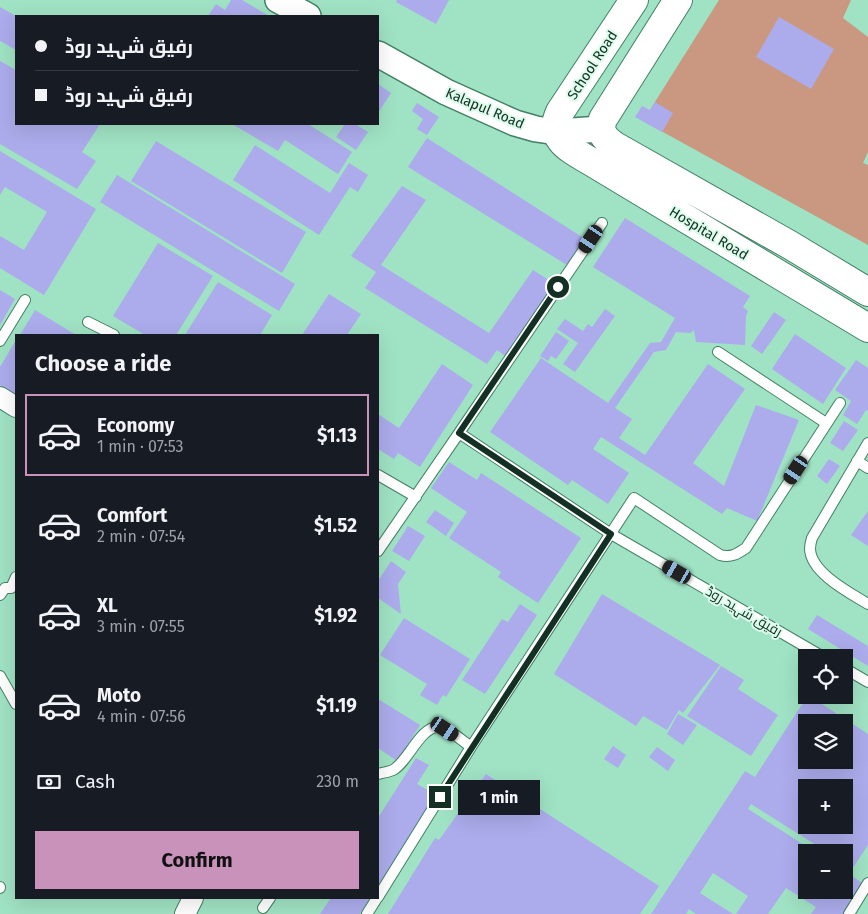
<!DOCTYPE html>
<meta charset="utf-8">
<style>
body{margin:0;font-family:"Fira Sans",Cairo,sans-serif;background:#242831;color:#f1f3f6;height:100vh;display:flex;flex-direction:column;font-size:19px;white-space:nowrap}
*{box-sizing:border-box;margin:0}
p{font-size:16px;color:#9ea1a6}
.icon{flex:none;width:28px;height:28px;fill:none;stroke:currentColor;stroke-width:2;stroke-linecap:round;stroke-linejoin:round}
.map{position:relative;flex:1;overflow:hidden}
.panel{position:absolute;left:15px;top:334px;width:364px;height:565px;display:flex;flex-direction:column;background:#171b24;border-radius:0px;box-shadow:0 5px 20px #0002}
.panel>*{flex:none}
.banner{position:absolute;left:15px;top:15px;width:364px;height:110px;border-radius:0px;box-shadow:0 5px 20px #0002;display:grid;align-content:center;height:110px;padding:0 20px;background:#171b24}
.controls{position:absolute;left:798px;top:649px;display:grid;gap:10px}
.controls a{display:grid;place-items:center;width:55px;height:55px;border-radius:0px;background:#171b24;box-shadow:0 5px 20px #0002;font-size:25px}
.end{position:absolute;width:22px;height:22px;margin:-11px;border:6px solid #142f23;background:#fff;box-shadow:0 0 0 2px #fff}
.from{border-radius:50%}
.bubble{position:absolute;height:35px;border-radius:0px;background:#171b24;box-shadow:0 5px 20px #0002;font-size:16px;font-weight:700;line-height:35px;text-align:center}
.car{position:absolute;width:15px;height:30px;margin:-15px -8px;border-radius:6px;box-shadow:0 0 4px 1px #0007;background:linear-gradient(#222 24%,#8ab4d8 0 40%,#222 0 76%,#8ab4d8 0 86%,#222 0)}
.banner b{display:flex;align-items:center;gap:18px;height:48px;font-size:19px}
.banner b+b{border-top:1px solid #363941}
.banner i{width:12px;height:12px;background:#f1f3f6}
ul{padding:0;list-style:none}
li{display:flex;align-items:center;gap:15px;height:82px;margin:0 10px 8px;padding:0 10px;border:2px solid transparent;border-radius:0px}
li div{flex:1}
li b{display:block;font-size:19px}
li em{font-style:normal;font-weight:700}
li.active{border-color:#c992bb}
li>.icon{width:45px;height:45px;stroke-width:1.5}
h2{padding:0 20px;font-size:22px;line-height:60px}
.pay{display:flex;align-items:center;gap:12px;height:55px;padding:0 20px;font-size:19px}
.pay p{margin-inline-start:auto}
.action{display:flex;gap:10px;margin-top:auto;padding:10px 20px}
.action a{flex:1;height:58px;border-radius:0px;background:#c992bb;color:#111;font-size:20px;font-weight:700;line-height:58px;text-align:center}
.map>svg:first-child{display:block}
.green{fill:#ca9781}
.building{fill:#acacec;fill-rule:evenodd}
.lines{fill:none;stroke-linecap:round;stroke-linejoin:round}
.service-casing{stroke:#428166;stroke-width:12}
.minor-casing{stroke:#428166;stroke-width:22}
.tertiary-casing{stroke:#428166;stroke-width:28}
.secondary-casing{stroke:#428166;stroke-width:30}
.service{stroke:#fff;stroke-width:10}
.minor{stroke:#fff;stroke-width:20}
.tertiary{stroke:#fff;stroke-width:25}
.secondary{stroke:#fff;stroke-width:28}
.route{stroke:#142f23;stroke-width:6}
.labels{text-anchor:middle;stroke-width:4;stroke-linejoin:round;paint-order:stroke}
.street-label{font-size:14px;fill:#142f23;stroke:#dbfbeb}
</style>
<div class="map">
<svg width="868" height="914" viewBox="0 0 868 914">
<rect width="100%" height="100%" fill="#a0e2c4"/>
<!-- green -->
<path class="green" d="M719,0h132l-8,18 25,19v115l-5,11 5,2v80l-225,-124z"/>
<!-- building -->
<path class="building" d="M231,0h11l27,16h-61l8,-12 9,6z
M397,0h52l-13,24 -40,-22z
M0,7l16,9v34l-16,-9z
M779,17l55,32 -23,40 -55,-32z
M0,61l16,9v54h84l-18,28 14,9 -19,28 -77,-45z
M378,84l13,9 -13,20z
M655,102l18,11 -11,19 -27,-15 7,-11 8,4z
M417,103l22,14 -12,18 -10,-6 6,-10 -11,-8z
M232,124h76l44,28 -14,22 -53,-34 -7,11z
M345,124h10l13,8 -12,18 -20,-13z
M427,138l166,106 -18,26 -167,-103z
M156,141l150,91 -24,41 -151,-92z
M255,145l75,48 19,-30 19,12 -10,17 -8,-5 -31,48 -86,-55z
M0,151l96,58 -52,86 -44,-27v-32l24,14 23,-38 -42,-25 -5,8z
M117,175l178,109 -16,27 -179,-109z
M402,186l24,14 -45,65 108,68 44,-63 22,14 -50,72 -8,-6 -10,14 -122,-76 11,-16 -25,-16z
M625,218l125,78 -7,11 5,4 -2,5 -1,29 -49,-3 -2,-12 -4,3 -14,-1 -10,18 -12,2 -39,56 17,11 -13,19 26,17 63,-91 37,25 -52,74 31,23 32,-81 43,15 -42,101 -30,-13 -5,6 -121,-77 -8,12 36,24 -21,31 -36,-24 -4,5 -78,-53 51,-74 67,45 42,-60 11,-1 14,-24 -82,-51z
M158,243l55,33 -37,59h-31l-32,-19z
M218,282l54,33 -12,20h-75z
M0,290l15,9 -15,26z
M329,294l32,20 -14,21h-45z
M605,309l10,7 -40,56 -12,-8 15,-21 -21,-14 8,-10 18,12 5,-7 4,3z
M35,310l41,25h-56z
M774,312l12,8 -24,34 -11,-8z
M556,332l13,9 -13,18 -5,-3 -3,5 -8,-5z
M795,334l51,34 -23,36 -51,-35z
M16,340v55l-16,-10v-18z
M856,360l12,8v43l-2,-1 -9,14 -14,-9 8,-14 -16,-11z
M442,364l31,21 -53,82 -22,-14 -4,6 -16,-10v-35l21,14z
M844,421l14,9 -15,21 -13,-8z
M829,459l11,7 -13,18 -10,-8z
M449,462l28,18 4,-7 100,65 -43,65 -40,-26 3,-5 -52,-34 18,-26 -36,-24z
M435,510l19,13 -8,13 -20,-14z
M868,511v35l-17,-11z
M408,526l17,10 -16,25 -17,-10z
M391,561l15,11 -8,12 3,30 -23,-16v-17z
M602,594l118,71 -37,48 -4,-3 -12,20 -24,-14 -7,10 -82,-52z
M520,604l17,11 -52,79 -23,-14 40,-61 6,3z
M817,615l51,31v20l-60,-37z
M404,618l66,41 -24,38 -3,-2 -6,10 -17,-10 7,-11 -47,-29z
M721,666l23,14 -6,9 40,26 -27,41 -64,-40z
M808,695l60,39v111l-16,24 -8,-5v-12h-17l-76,-48 -3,5 67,43h-9v38h38v-19l20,13 -20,30h-33l5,-7 -30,-19 -18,26h-32l12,-18 -35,-23 -13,20 33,21h-37l-7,-5 -3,5h-35l94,-143 10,6zM806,722h38v38h-38zM806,788h38v37h-38z
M378,699l42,26 -23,36 -19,-13z
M678,714l19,11 -14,20 -16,-11z
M613,746l13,9 -8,13 -14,-9z
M657,747l18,13 -7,11 -19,-14z
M416,758l13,7 -12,19 19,11 -58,92v-69z
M486,774l173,112 -19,28h-252l47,-76 4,2z
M331,898h39l-10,16h-40z"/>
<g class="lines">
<!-- service casing -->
<g class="service-casing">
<path id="service" d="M88,322l26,13
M0,341l25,-41
M718,352l108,71
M459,433l143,-210
M868,443l-56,95c-1,3 -2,8 -2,11 1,24 40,44 58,55
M857,461l11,7
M378,475l38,22
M378,551l81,-118 152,101 214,124
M0,595l5,-7h6l5,-11
M844,668l24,14
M0,676l16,28
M378,774c4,-1 10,-2 15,-4 15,-8 27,-43 45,-43 8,-1 26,15 33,20
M0,887v1
M378,897l93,-150 163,-249 86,57c11,3 17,-1 26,-7l94,-145
M263,908l7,-10
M367,914l10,-16
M849,914l19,-31"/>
</g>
<!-- minor casing -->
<g class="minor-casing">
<path id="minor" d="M0,397l16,10
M185,914l8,-16"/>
</g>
<!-- tertiary casing -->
<g class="tertiary-casing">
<path id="tertiary" d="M278,0l30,16
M378,54l68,38 69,31 21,6 21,3 44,-3"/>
</g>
<!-- secondary casing -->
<g class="secondary-casing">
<path id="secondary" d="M634,0l-74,112c-13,27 10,37 30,49l278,167
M678,0l-75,119c-5,13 2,20 12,27l175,99 78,47"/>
</g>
<!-- service -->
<use href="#service" class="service"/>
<!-- minor -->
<use href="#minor" class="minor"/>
<!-- tertiary -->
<use href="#tertiary" class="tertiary"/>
<!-- secondary -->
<use href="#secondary" class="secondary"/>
</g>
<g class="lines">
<!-- route -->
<path class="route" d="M440,797l171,-263 -152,-101 99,-146"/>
</g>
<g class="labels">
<!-- street labels -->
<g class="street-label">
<text transform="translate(592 65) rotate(-57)" y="5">School Road</text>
<text transform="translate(485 108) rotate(23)" y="5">Kalapul Road</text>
<text transform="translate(709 233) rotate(31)" y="5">Hospital Road</text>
<text transform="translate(744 611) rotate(30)" y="5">رفیق شہید روڈ</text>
</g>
</g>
</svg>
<div class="controls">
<a><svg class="icon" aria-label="locate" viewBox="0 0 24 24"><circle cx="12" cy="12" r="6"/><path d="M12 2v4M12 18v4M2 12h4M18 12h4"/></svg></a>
<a><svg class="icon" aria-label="layers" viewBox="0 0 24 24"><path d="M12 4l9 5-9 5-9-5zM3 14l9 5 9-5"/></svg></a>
<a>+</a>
<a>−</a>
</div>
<i class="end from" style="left:558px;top:287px"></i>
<i class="end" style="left:440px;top:797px"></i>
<div class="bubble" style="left:458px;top:780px;width:82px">1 min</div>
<i class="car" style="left:591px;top:239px;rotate:214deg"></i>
<i class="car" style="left:796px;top:470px;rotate:213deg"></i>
<i class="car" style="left:677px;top:572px;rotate:300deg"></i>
<i class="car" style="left:445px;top:729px;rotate:124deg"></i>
<div class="banner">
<b><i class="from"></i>رفیق شہید روڈ</b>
<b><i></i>رفیق شہید روڈ</b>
</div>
<section class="panel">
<h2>Choose a ride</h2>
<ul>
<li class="active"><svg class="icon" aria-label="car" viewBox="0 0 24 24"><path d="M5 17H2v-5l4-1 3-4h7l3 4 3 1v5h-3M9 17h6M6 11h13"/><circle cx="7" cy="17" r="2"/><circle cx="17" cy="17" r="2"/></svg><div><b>Economy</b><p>1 min · 07:53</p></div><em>$1.13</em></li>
<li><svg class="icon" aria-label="car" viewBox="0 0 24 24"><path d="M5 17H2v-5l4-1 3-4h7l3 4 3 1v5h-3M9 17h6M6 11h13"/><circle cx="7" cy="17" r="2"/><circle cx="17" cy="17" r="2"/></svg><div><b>Comfort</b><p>2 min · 07:54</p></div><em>$1.52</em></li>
<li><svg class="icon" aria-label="car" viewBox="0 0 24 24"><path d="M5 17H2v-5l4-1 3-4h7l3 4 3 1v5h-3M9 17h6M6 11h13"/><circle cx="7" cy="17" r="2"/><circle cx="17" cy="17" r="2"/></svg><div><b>XL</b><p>3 min · 07:55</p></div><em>$1.92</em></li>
<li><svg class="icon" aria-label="car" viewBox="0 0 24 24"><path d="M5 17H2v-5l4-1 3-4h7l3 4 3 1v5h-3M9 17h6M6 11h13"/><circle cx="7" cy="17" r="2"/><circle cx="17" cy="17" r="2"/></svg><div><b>Moto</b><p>4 min · 07:56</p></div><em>$1.19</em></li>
</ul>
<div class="pay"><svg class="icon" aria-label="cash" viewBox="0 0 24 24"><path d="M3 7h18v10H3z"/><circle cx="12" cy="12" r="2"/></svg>Cash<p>230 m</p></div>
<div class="action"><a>Confirm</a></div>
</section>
</div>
